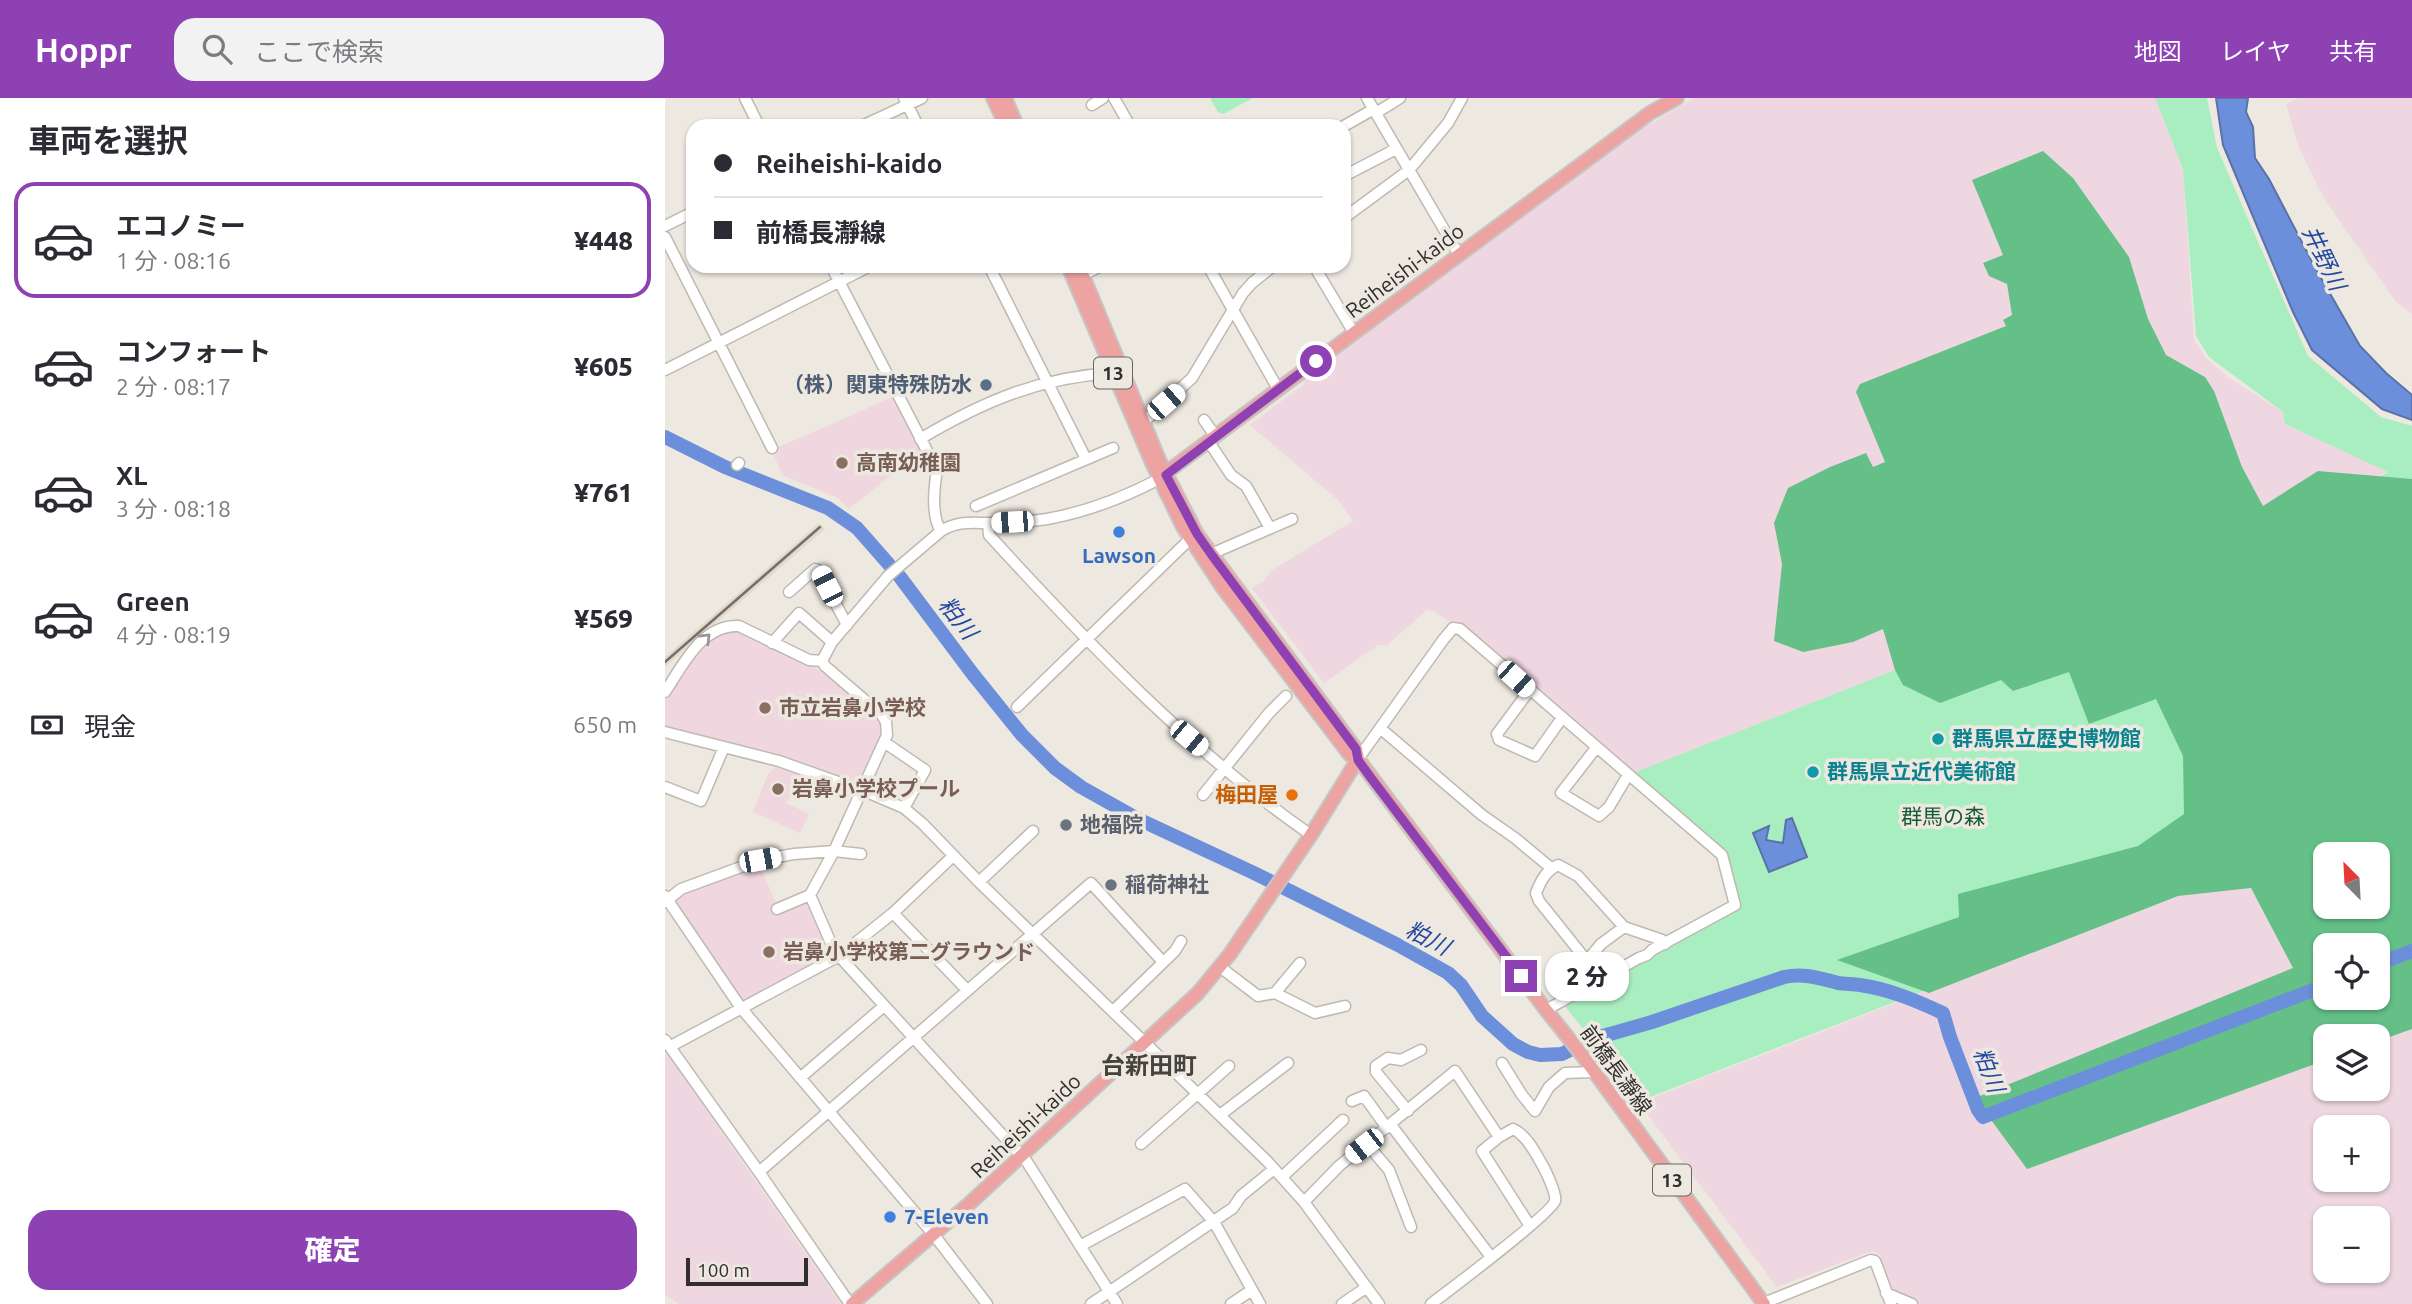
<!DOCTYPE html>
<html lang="ja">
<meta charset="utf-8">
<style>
body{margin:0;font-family:Ubuntu,"Noto Sans JP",sans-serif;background:#f2f2f3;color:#2b2b33;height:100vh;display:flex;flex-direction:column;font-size:26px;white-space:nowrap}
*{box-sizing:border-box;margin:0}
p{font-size:23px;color:#7c7c81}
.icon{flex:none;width:38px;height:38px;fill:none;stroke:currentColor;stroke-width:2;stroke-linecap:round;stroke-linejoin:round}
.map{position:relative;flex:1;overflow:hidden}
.sheet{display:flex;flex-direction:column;background:#fff;width:665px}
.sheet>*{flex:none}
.top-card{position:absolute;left:21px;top:21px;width:665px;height:154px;border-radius:21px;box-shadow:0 2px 5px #0004;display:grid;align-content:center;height:154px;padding:0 28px;background:#fff}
.needle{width:46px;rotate:336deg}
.tools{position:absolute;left:1648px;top:744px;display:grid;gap:14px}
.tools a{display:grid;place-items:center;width:77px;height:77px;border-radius:14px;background:#fff;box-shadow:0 2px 5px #0004;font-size:35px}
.scale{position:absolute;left:21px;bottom:18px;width:122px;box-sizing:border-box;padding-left:7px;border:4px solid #312f2c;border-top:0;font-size:19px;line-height:24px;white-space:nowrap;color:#312f2c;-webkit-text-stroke:5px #ede8e0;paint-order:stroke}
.end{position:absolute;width:32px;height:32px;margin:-16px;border:9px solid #8d41b3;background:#fff;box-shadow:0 0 0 4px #fff}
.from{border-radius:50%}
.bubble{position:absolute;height:49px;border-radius:21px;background:#fff;box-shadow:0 2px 5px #0004;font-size:23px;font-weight:800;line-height:49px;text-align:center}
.car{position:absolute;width:21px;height:42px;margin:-21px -10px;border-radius:9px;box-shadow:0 0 5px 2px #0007;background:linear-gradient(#fff 24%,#345 0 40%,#fff 0 76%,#345 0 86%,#fff 0)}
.top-card b{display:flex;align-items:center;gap:24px;height:66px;font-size:26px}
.top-card b+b{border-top:2px solid #e1e1e2}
.top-card i{width:18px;height:18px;background:#2b2b33}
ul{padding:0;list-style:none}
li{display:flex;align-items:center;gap:21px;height:116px;margin:0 14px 10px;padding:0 14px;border:4px solid transparent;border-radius:21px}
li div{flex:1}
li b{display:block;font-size:26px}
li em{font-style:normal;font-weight:800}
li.on{border-color:#8d41b3}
li>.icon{width:63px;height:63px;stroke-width:1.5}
h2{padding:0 28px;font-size:32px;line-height:84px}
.pay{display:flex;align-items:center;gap:18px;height:77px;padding:0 28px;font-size:26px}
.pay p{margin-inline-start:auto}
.cta{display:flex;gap:14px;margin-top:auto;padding:14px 28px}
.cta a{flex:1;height:80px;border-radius:21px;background:#8d41b3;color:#fff;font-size:28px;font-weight:800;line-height:80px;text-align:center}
header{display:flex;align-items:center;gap:42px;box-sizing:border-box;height:98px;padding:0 35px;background:#8d41b3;color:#fff}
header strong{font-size:33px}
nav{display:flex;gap:38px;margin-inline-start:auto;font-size:24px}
.search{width:490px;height:63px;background:#f2f2f3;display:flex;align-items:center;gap:18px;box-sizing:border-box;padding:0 24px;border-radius:21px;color:#7c7c81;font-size:26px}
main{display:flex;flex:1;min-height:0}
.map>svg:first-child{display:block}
.built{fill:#e4dacc}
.industrial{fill:#efd7e2;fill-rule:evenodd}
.education{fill:#f0d7df}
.green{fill:#a9eec0}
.forest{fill:#64c087;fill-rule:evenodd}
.water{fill:#6c8fdc;stroke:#5a72a7;stroke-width:2}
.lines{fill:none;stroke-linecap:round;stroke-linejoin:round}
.river{stroke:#6c8fdc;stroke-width:14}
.minor-casing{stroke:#beb9b1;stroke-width:13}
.major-casing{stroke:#c5c5c4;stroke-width:16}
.minor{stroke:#fff;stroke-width:10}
.major{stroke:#eda3a2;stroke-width:12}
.rail{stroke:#74716c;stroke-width:2.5}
.oneway{stroke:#989796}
.route{stroke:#8d41b3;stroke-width:9}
.service-dot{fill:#5c6f8a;stroke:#ede8e0;stroke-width:2.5}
.education-dot{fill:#8d6e63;stroke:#ede8e0;stroke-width:2.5}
.shop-dot{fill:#3f7fe0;stroke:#ede8e0;stroke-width:2.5}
.culture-dot{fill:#0f9aa8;stroke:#ede8e0;stroke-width:2.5}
.food-dot{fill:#e8710a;stroke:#ede8e0;stroke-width:2.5}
.worship-dot{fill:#6b7280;stroke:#ede8e0;stroke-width:2.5}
.labels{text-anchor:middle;stroke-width:7;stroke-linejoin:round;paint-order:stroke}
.shield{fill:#ede8e0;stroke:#696662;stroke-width:2}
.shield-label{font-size:19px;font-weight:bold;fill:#312f2c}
.street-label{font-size:21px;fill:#312f2c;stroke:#ede8e0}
.service-label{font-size:21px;font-weight:bold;fill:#4e5e75;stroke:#ede8e0;text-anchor:end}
.education-label{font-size:21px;font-weight:bold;fill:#785e54;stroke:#ede8e0;text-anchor:start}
.shop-label{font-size:21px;font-weight:bold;fill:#366cbe;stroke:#ede8e0}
.culture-label{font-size:21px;font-weight:bold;fill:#0d838f;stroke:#ede8e0;text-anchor:start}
.food-label{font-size:21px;font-weight:bold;fill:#c56008;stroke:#ede8e0;text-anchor:end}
.park-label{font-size:21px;fill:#165a35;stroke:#ede8e0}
.worship-label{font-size:21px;font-weight:bold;fill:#5b616d;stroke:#ede8e0;text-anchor:start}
.water-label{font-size:23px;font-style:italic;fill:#2448a1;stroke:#ede8e0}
.quarter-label{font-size:24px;font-weight:bold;fill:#46423c;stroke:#ede8e0}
</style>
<header>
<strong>Hoppr</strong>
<div class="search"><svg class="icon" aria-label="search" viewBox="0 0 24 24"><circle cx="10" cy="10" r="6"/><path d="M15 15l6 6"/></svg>ここで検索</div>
<nav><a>地図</a><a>レイヤ</a><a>共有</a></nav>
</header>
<main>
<section class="sheet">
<h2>車両を選択</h2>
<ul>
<li class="on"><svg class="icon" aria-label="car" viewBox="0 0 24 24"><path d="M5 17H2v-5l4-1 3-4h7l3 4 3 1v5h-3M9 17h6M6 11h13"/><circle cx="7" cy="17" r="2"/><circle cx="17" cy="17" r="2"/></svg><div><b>エコノミー</b><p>1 分 · 08:16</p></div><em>¥448</em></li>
<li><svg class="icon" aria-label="car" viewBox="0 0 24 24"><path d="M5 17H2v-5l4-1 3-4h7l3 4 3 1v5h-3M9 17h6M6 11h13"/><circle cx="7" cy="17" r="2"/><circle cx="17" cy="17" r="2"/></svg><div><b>コンフォート</b><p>2 分 · 08:17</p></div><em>¥605</em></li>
<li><svg class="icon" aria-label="car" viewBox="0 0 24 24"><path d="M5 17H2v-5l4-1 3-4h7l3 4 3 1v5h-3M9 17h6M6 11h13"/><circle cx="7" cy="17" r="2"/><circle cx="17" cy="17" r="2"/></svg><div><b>XL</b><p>3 分 · 08:18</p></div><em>¥761</em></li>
<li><svg class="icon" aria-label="car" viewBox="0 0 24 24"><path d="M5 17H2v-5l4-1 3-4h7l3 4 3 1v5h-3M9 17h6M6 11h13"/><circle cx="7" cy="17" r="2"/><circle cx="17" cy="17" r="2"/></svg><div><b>Green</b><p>4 分 · 08:19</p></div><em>¥569</em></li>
</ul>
<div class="pay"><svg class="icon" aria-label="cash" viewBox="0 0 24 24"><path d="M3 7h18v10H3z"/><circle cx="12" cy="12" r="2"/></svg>現金<p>650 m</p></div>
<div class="cta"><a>確定</a></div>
</section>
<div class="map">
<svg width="1747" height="1206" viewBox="0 0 1747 1206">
<rect width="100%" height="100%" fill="#ede8e0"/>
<!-- built -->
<path class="built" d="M154,425l6,6 -160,138v-10z"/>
<!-- industrial -->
<path class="industrial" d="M1029,0h461l28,71 11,170 11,18 24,21 54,34 2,12 103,47 -84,49 -409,150 -262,103 -119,-102v-8l-7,-7 -9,1 -64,-46 -7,-1 -40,35h-9l-54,38 -72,-95 12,-7 8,-11 81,-49 -15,-21 -88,-75 54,-41 -2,-5 333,-246z
M1633,0h114v216l-16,-12 -62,-89 -15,-24 -21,-44 -12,-41z
M1747,703v503h-493l-20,-9 -9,-10 -10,-30 -8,-4 -95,36 -138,-184 259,-101 24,-12zM1661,756h52v52h-52zM1661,847h52v53h-52zM1661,938h52v52h-52zM1661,1029h52v53h-52zM1661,1120h52v52h-52z
M0,955l6,6 170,245h-162l-14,-9z"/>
<!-- education -->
<path class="education" d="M228,299l28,54 -72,58 -11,-11 -56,-23 -10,-25z
M59,531l16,2 58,25 28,19 52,42 5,11v5l-21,48 -6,2 -78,-27 -113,-29v-29l31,-43 18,-20z
M112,668l27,9 -18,28 23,11 -9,19 -47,-21 15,-38z
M94,765l20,48 28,-11 25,57 -88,46 -3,-2 -68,-100 9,-10z"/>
<!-- green -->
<path class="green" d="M545,0h43l-30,16 -5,-2z
M1490,0h52l10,50 91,208 73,61 31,9v375l-772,300 -76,-96 175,-98 -14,-54 -92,-80 262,-103 409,-148 84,-50 -103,-48 -2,-12 -74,-55 -13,-21 -13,-167z"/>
<!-- forest -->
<path class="forest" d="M1378,53l30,27 56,79 19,62 18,36 39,22 9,14 28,76 21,39 55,-35 94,8v550l-34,12v-5h-52v24l-299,109 -52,-71 318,-130 -42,-80 -73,8 -249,97 -92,-33 122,-43 -1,-23 180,-48 46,-32 -1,-58 -27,-57 -67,25 -20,-52 -56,19 -12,-11 -61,23 -37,-18 -8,-15 -12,-41 -30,13 -50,10 -29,-11 8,-77 -8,-41 14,-35 42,-21 36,-14 7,14 12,-5 -29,-70 4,-8 146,-58 -3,-6 9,-5 -5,-31 -18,-8 -6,-13 20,-8 -31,-75zM1661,756h52v52h-52zM1661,847h52v53h-52z"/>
<!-- water -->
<path class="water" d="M1551,0h32l-2,14 7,15 2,31 14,21 47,90 44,77 26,27 26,22v25l-30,-11 -70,-59 -19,-38 -70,-167z
M1127,720l15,39 -38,15 -16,-39 16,-7 -3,14 17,3 3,-23z"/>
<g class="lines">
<!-- river -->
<path class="river" d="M0,339l60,30 103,41 29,20 43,49 72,96 50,62 33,33 26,19 57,32 116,54 144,72 50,28 13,12 21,31 31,28 15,8 12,3 22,-1 27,-14 63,-18 132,-45c20,-4 35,1 54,6 7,1 15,1 22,2 29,4 57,16 83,28l7,24 28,73 5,7 343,-132
M1713,866l34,-13"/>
<!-- minor casing -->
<g class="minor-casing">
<path id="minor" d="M80,0l14,28
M239,0l14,28
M449,0l16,28
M702,0l92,157
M427,7l11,-7
M711,15l24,-15
M197,28l60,-28
M679,28l30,-17
M679,78l52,-27
M679,120l65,-48 39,-47 14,-25
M0,128l28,-14
M0,139l107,211
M166,168l106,204c-3,18 -6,46 4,61
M324,168l97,193
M543,168l70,123
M649,168l40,67
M418,177l18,-9
M0,272l205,-104
M477,320l7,-1 43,-39 51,-85 9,-10 21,-17
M539,322l12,17
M255,341c62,-37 120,-62 193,-66
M544,344l22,33 15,11 24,42
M72,367l2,-2
M311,408l137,-58
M323,425l1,12c99,108 201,216 322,300
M546,456l81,-35
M124,494l26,-23 3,1 29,55
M107,545l27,-30 33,29
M864,593l-32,43 2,6 36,16 27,-38
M0,594c18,-27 37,-68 74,-66l70,34 13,1
M352,609l173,-168
M715,630l102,87 33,23 36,30
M0,634l114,29 90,32 35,15 19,16 56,58 289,280 36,40 75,102
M219,644l41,28 -21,38
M931,650l-35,45 38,23 10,-9 19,-32
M693,661l85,-119 10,-12 7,1 262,226 13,50 -83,45 -5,5 -8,3 -93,52
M0,689l36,14 23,-54
M538,697l66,-82 17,-17
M314,784l54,-51
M0,798l76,112 193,227 53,69
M0,804l16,-13 79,-29 34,-6 40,-3 27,3
M112,811l33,-14
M228,815l74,77
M174,858l54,-43 60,-57
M172,859l-27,-62 24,-44 53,-116 -1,-13 -4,-7 -57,-49 -3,-5 10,-19 56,-66 53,-45c16,-10 29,-8 47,-8 19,0 40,-1 59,-4 39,-7 78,-22 112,-40
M922,863l14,-17 23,-17
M555,869l38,29 17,-3 40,20 30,-7
M922,890l2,-22 -2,-5 -48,-60 -3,-8c5,-13 10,-22 22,-28l20,11 46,51 38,13 3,4
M610,895l25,-30
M448,913l62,-60 6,-10
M0,942l94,132 91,132
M6,948l168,-90 188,206 90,142
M837,965l20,32 13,16 14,-24 16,-14 30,-1
M135,980l84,-72
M687,1003l12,-5 23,32
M743,1013l-32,-39v-6l12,-8 13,2 20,-10
M555,1017l68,-52
M726,1027l100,132
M834,1039l-17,14 48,75
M476,1046l88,-78
M702,1046l22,26 22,57
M94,1074l332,-289 72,79
M617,1079l61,-57
M639,1104l35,-36 116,-95 44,66 14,-8c12,5 21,21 27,32 5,8 17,33 15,40 -3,12 -107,90 -124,103
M415,1148l105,-57 29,33 46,82
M1221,1195l26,11
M1099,1205l107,-43 4,1 2,5 14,38
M426,1206l142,-96 8,-12 33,-27
M566,1206l21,-14
M677,1206l25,-17"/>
</g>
<!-- major casing -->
<g class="major-casing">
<path id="major" d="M328,0l13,28
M340,0l12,28
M403,168l85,199 30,62 39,60 128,168 8,4 -2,-10 -159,-215 -37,-72 -81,-196
M494,380l491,-365 27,-15
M187,1206l118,-101 228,-210 32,-39 81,-119 47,-76 188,251 36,45 182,249"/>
</g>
<!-- minor -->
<use href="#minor" class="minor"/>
<!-- major -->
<use href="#major" class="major"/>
<!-- rail -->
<path class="rail" d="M0,564l155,-135"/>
</g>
<!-- one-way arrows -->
<defs><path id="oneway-chevron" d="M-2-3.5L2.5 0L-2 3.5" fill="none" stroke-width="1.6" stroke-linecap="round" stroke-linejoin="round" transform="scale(1.75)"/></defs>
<use class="oneway" href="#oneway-chevron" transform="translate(41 540) rotate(-45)"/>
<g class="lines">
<!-- route -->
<path class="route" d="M651,263l-150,114 31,59 14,20 145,195 2,11 13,18 150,198"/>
</g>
<!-- markers -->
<circle class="service-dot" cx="321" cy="287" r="7"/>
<g class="education-dot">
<circle cx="177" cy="365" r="7"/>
<circle cx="100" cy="610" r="7"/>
<circle cx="113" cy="691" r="7"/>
<circle cx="104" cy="854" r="7"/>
</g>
<g class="shop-dot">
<circle cx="454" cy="434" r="7"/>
<circle cx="225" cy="1119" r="7"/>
</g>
<g class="culture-dot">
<circle cx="1273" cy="641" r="7"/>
<circle cx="1148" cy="674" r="7"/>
</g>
<circle class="food-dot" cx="627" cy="697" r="7"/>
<g class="worship-dot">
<circle cx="401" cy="727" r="7"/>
<circle cx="446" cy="787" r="7"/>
</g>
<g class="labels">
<!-- shield labels -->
<g class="shield">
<rect x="429" y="259.5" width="38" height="31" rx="5"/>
<rect x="988" y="1066.5" width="38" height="31" rx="5"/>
</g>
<g class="shield-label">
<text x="448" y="282">13</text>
<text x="1007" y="1089">13</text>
</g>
<!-- street labels -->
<g class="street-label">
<text transform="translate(740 173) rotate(-37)" y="7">Reiheishi-kaido</text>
<text transform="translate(951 972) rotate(54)" y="7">前橋長瀞線</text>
<text transform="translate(361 1028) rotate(-43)" y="7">Reiheishi-kaido</text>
</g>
<!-- service labels -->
<g class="service-label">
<text x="307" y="294">（株）関東特殊防水</text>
</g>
<!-- education labels -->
<g class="education-label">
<text x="191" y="372">高南幼稚園</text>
<text x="114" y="617">市立岩鼻小学校</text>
<text x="127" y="698">岩鼻小学校プール</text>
<text x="118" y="861">岩鼻小学校第二グラウンド</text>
</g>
<!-- shop labels -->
<g class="shop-label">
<text x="454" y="465">Lawson</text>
<text x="239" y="1126" text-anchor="start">7-Eleven</text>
</g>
<!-- culture labels -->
<g class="culture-label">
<text x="1287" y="648">群馬県立歴史博物館</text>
<text x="1162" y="681">群馬県立近代美術館</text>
</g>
<!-- food labels -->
<g class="food-label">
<text x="613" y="704">梅田屋</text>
</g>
<!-- park labels -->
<g class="park-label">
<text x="1278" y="726">群馬の森</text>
</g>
<!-- worship labels -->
<g class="worship-label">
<text x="415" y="734">地福院</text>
<text x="460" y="794">稲荷神社</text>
</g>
<!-- water labels -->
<g class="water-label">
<text transform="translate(1659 160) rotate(64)" y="8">井野川</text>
<text transform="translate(293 520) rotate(52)" y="8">粕川</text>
<text transform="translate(763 840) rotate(27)" y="8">粕川</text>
<text transform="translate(1324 972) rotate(69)" y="8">粕川</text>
</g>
<!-- quarter labels -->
<g class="quarter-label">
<text x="484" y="976">台新田町</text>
</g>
</g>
</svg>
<div class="tools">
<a><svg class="needle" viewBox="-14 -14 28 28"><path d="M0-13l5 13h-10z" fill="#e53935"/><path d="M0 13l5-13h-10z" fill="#7c7c81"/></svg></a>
<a><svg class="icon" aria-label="locate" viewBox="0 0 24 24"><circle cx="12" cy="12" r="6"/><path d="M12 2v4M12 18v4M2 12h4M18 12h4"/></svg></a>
<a><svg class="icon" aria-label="layers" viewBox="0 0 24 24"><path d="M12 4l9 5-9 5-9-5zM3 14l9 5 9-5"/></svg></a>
<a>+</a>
<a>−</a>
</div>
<div class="scale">100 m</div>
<i class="end from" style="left:651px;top:263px"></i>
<i class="end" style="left:856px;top:878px"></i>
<div class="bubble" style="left:880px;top:854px;width:84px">2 分</div>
<i class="car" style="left:501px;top:304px;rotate:49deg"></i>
<i class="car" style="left:347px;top:424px;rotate:267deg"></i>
<i class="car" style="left:162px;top:488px;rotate:333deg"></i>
<i class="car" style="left:851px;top:581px;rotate:132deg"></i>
<i class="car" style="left:524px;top:640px;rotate:130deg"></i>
<i class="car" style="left:95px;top:762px;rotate:80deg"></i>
<i class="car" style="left:699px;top:1048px;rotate:232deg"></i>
<div class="top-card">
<b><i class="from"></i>Reiheishi-kaido</b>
<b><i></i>前橋長瀞線</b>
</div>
</div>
</main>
